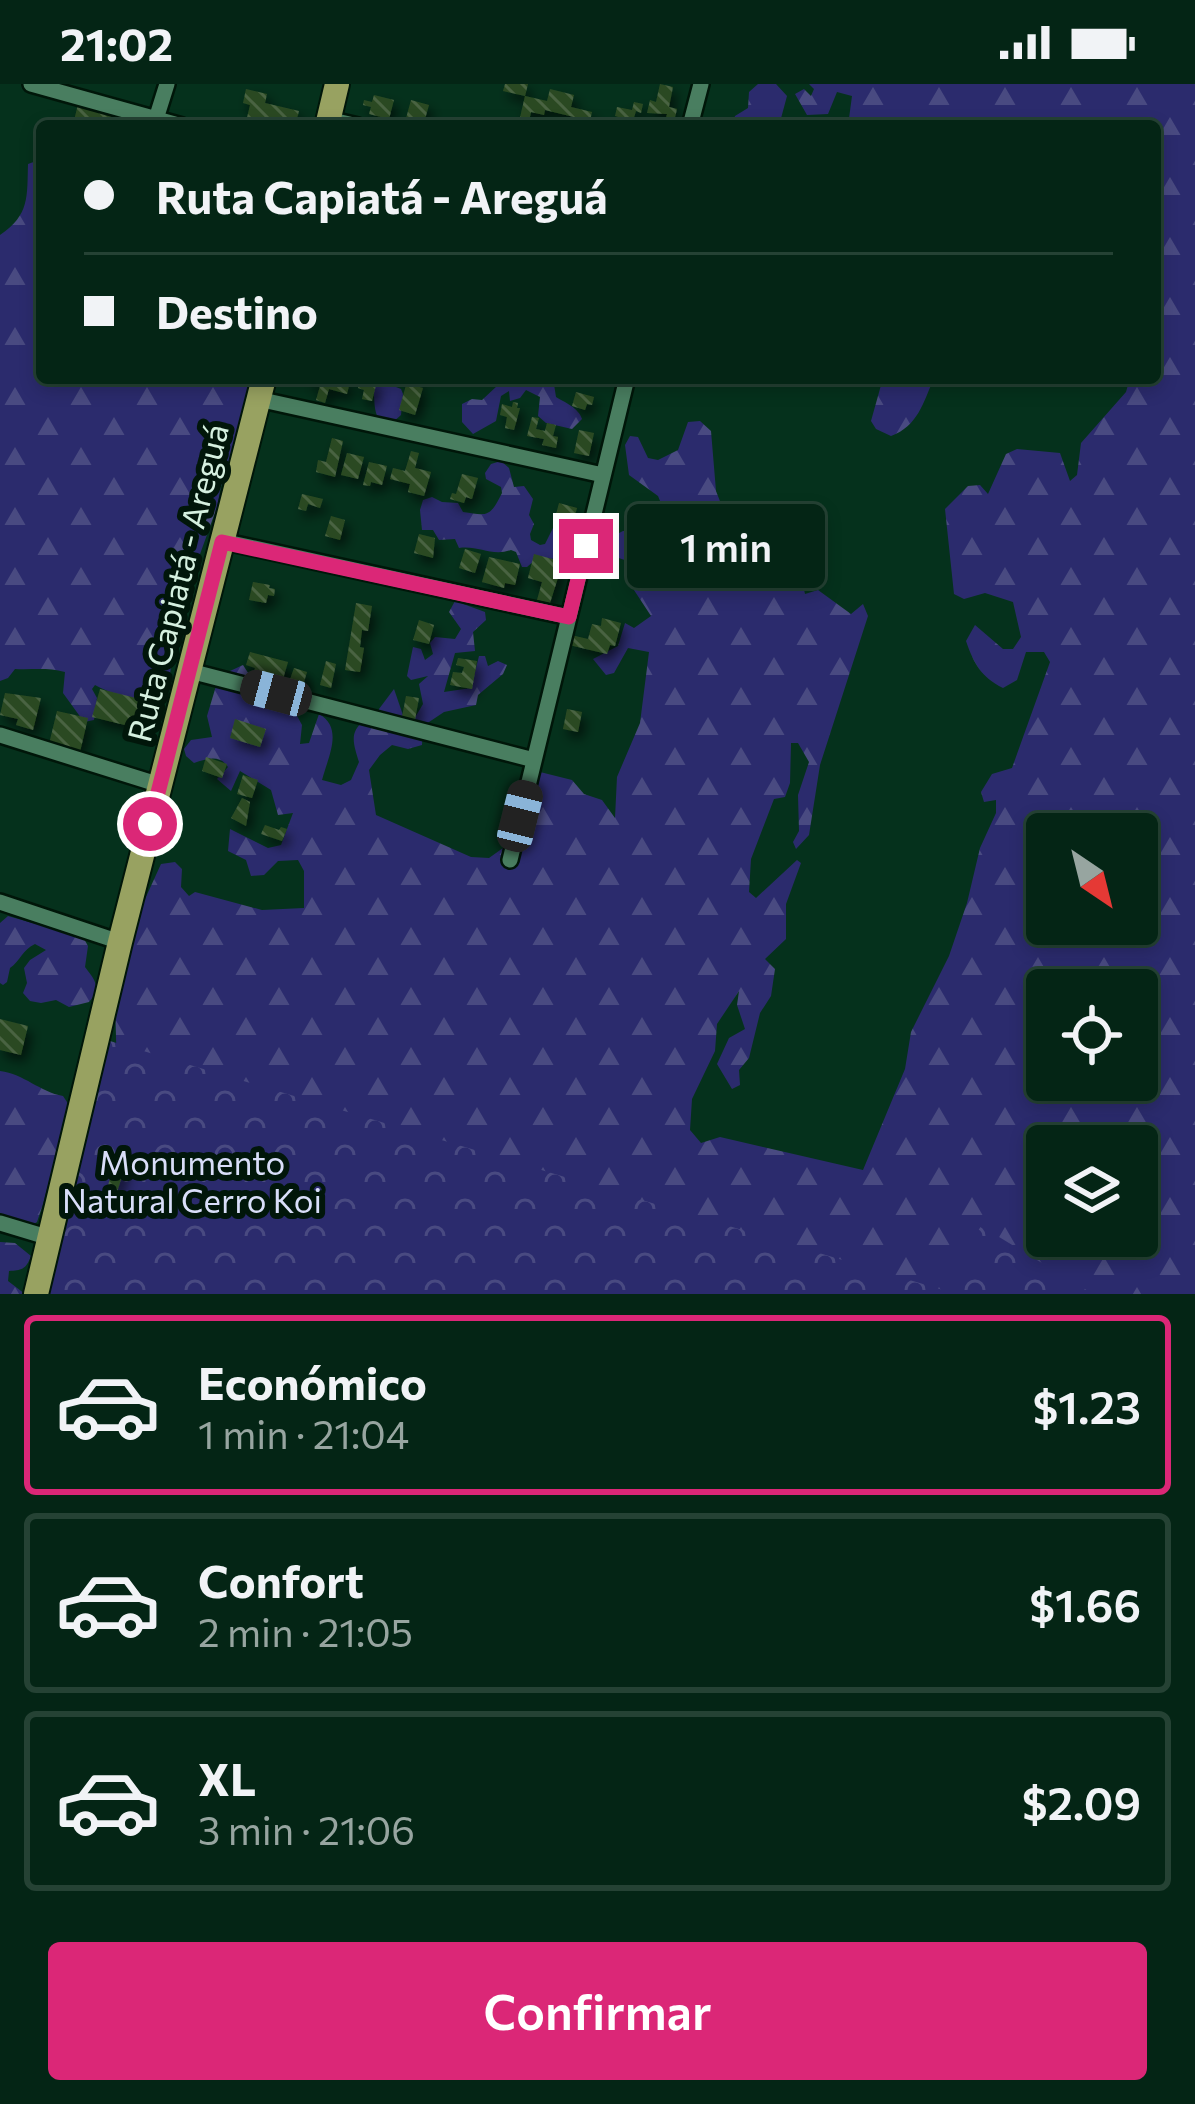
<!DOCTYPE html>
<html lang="es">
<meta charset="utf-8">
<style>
body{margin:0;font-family:Commissioner,sans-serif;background:#0d2d1e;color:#f1f3f6;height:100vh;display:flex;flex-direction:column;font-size:45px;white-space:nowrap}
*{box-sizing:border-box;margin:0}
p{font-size:39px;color:#97a5a0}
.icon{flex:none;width:66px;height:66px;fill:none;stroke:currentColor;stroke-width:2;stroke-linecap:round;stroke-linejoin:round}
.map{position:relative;height:1210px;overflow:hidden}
.side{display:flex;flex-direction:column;background:#042515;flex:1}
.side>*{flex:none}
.top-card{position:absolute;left:36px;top:36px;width:1125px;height:264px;border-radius:12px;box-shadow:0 6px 18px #0003,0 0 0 3px #254234;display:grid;align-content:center;height:264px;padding:0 48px;background:#042515}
.needle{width:78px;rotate:145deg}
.buttons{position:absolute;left:1026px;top:729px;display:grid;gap:24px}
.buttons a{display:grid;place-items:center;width:132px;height:132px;border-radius:12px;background:#042515;box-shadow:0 6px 18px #0003,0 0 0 3px #254234;font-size:60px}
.end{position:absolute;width:54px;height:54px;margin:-27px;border:15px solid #db2777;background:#fff;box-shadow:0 0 0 6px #fff}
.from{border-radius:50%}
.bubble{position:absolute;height:84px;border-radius:12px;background:#042515;box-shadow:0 6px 18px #0003,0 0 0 3px #254234;font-size:39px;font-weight:600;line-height:84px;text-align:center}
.car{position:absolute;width:36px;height:72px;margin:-36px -18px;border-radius:15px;box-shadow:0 0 9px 3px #0007;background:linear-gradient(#222 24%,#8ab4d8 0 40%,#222 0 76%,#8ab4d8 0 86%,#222 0)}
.top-card b{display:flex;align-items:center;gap:42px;height:114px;font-size:45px}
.top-card b+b{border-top:3px solid #254234}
.top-card i{width:30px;height:30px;background:#f1f3f6}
ul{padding:21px 0 0;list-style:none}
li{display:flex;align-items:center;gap:36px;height:180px;margin:0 24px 18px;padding:0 24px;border:6px solid #254234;border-radius:12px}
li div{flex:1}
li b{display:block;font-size:45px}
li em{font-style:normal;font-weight:600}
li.active{border-color:#db2777}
li>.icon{width:108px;height:108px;stroke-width:1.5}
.action{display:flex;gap:24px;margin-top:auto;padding:24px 48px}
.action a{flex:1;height:138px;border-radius:12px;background:#db2777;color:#fff;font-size:48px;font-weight:600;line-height:138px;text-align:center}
.status{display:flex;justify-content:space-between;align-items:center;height:84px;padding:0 60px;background:#042515;direction:ltr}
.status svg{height:33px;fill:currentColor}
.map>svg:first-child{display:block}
.forest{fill:url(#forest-firs);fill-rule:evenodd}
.park{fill:url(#park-crowns)}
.building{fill:url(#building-back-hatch);filter:url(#shadow)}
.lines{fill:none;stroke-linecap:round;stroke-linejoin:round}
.minor-casing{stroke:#001609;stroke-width:20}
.primary-casing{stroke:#001609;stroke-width:28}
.minor{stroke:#497e60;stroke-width:15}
.primary{stroke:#98a261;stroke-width:24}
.route{stroke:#db2777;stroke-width:15}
.labels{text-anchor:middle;stroke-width:12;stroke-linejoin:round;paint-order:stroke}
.street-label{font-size:33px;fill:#d5f0df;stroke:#01160a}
.park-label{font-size:33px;fill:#d9def9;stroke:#01160a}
</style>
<div class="status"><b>21:02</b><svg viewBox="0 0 49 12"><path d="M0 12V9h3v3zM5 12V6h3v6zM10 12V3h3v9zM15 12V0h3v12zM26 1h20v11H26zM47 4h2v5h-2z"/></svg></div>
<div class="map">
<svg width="1195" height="1210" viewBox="0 0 1195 1210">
<defs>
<pattern id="forest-firs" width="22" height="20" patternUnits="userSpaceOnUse" patternTransform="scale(3)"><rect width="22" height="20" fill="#2b2b6d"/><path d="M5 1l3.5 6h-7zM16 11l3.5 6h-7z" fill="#494a81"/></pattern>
<pattern id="park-crowns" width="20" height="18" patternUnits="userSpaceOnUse" patternTransform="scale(3)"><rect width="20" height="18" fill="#2b2b6d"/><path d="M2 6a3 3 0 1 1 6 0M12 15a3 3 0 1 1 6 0" fill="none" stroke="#494a81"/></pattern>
<pattern id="building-back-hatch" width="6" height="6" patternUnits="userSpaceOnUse" patternTransform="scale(3)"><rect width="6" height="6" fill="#2c4a22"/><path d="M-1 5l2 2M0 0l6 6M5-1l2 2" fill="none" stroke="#4a6442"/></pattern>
<filter id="shadow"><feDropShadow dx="4.5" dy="7" stdDeviation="6" flood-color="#0009"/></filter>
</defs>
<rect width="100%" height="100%" fill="#05311c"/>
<!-- forest -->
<path class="forest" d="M758,0h18l11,12 -7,26 -7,4h-41l3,-10 13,-8 1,-16z
M809,0h386v1210h-615l-463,-224 -2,-67 25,-93 21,-46 14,-2 7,7 -1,18 8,9 6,-4 67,18 42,-2v-37l-6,-11 -20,1 -14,14 -13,1 -5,-16 -18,-9 2,-22 38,19 13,-3 12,-32 -15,2 -7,-25 -31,-19 -9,20 -14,-12 11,-12c-9,-13 -21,-8 -34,-4l-8,-7 -2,-7 7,-9 21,-3 -5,-21 12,-40 24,-11 11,17 10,-1 3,11 16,-6 8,4 -2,11 13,24 -2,19 9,-1 10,-29c25,14 9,43 3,66l19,5 10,-5 8,-18c-5,-17 -11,-30 6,-42l11,4 3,-15 15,-20 11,32h8l10,-17 -4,-20 9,-8 -17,4 -4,-4 6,-29 8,2 4,11 8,-6 -3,-11 5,-6 20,2 6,-10 -12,-17 6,-11 30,11 1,8 -13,12 2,19 -20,2 -11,39 27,-4 8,-32h6l3,10 10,-5 9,4 -4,9 -25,21 -2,10 -32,7 -21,14 -1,19 -14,4 -16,-4 -12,10 -11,15 7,45 95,42 18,1 14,-10 21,-31 6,-38 10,-7 32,8 12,14 18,6 13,18 2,-41 23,-54 9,-71 -21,-4 -14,25 -8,2 -13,-16 25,-13 7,-23 9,5 17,-12 -17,-26 2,-26 -20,-7 -28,13 -4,-19 39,-20h22l18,-23 -5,-12 -29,-21 -4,-30 5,-9 8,1 10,21 10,2 20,-10 10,-28 12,-1 11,10 5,60 16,41 24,-4 16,12 -1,22 9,3 11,-6 7,5 7,30 13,-4 33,24 12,-10 5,12 -48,149 -11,70 -13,14 -3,-7 6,-11 -1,-36 11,-33 -11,-19h-7l-1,40 -5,14 -11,2 -23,60 -2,33 7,6 41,-38 4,3 -15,41v35l-21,20 10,10 -4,27 -11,17 -11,45 -10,12 1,15 -8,4 -15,-25 12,-26 16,-9 -8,-24 2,-14 -22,33 -2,27 -23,48 -2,31 11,13 19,-6 143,33 42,-101 6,-37 38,-76 18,-53 13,-55 16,-35v-13l-12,2 -3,-10 11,-18 20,-6 38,-106 -6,-10h-18l-9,28 -14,8c-22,-11 -29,-24 -37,-47l9,-16 28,24h10l8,-12 -8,-35 -28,-9 -21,6 -10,-5 -9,-85 23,-23 12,-1 8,9 18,-40 11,-5 43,4 10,28 7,-6 4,-32 45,-51 4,-14h25v-252h-307l4,-30 -15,-4 -9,22 -21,1 -12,-21 9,-5 7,7 3,-7zM1047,750h90v90h-90zM1047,906h90v90h-90zM1047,1062h90v90h-90z
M42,75v219h212l-15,67 -18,41 -4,21 -22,61 -8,43 -14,42 -3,21 -7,21c-20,10 -49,0 -68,-10l-3,4 5,9 -3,22 -10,2 -21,-29 2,-21c-18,-5 -33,-2 -50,-3l-7,9 -8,3v-446c30,-20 27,-39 28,-71z
M370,294h14l2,5 15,6 2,5 -2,21 -9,8 -11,-1c-11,-13 -3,-30 -11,-44z
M492,294h61l3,19c8,5 23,11 26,22l-10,10 -26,-6 -8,-7 2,-19 -14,-7 -6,8 -10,3 -1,-10 -8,5 -5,25 -23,13 -11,-12v-18l10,-5 10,1 15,-14z
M883,294h51c-11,25 -16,48 -43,58l-15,-7 -5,-8z
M501,377l8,7 5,19 10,-1 9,13 -4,16 5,9 -4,10 1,6 9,5 5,-1 9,-18 15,3 3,4 -10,25 -27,2 -8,7h-5l-6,-15 -5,-2c-19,7 -33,-5 -52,-2l-4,-9 -16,1 -6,-10h-11l-2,-20 3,-10 9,-3 10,5 16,1 5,9c25,4 27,5 39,-19l-1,-6 -15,-8 -1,-6 6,-9z
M8,832c26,8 50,13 75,21l5,9 -3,21c10,13 17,21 4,35l-20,5 -13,-7 -15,3 -11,-2 -7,-8 4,-10 -3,-15 6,-8 16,-10 -11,-6c-12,5 -15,17 -25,24l-3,14 -4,3 -3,-2v-60z
M0,987c24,3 40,21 63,25l6,9 -26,99 -6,18 -6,4 -31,-13z
M0,1158l15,1 16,13c-5,14 -10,14 -22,15l-1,10 17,13h-25z"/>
<!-- park -->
<path class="park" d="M110,957l833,249 38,-64 112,68h-1047z"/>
<!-- building -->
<path class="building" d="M505,0h23l-3,12 22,5 3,-12 24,6 -3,12 21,5 -2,9 -45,-11 -1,5 -13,-3 -3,14h-10l7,-30 -22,-5z
M660,0l13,3 -4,20 8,2 -4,17h-14l2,-9 5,1 1,-4 -20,-1 3,-13 6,2z
M246,5l21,5 -2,9 34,8 -4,15 -35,-5 -1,5h-14l5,-21 -7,-2z
M374,11l20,5 -5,19 -20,-5 2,-7 -8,-2 1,-5 8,2z
M411,16l18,5 -6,21 -18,-4z
M634,18l9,2 -2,9 -5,-2 -3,10 -18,-5 2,-9 15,3z
M78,20l43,12 -3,10 -45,-1z
M309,294h28l13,4 -3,12 -18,-5 -4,14 -9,-3 4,-14 -12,-3z
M361,294l16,3 -5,20 -10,-2 2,-9 -6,-2z
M408,294h10l-2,8 7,2 -8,27 -16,-5z
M576,308l18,5 -2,8 -5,-1 -2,6 -13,-4z
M513,318l5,1 -1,5h3l-6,22 -9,-2 2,-11 -7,-2 2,-11 10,3z
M532,333l7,1 -3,11 9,2 2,-8 9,2 -3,11 5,1 -2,11 -14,-3 2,-6 -17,-3z
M579,346l15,3 -5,23 -15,-3z
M332,354l11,3 -8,36 -19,-5 2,-12 8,2z
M411,367l8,2 -4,15 16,4 -7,24 -16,-4 2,-8 -20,-5 3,-11 12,3z
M347,369l17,4 -6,22 -17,-4z
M369,378l18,4 -5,19 -11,-3 -1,4 -7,-1z
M462,390l16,4 -6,21 -6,-2 -2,6 -14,-4 2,-6 4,1z
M302,410l21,5 -3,9 -12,-4 -2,7 -8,-2z
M559,419l18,5 -5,18 -18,-4z
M331,432l14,4 -5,20 -15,-4z
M419,450l16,4 -2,20 -19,-5z
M465,465l16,5 -6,19 -16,-5z
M534,470l29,8 -13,41 -13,-3 5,-18 -14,-4z
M489,473l31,7 -5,21 -10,-2 -1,5 -22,-6z
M253,498l17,3 -1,3 6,1 -1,7 -6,-1 -2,8 -17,-3z
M356,519l16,3 -4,25 -6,-1 -2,17 4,1 -4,24 -15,-2z
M602,534l19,5 -6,23 -5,-1 -3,9 -38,-9 2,-10 17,4 4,-15 9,2z
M419,536l15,5 -5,19 -16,-4z
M250,568l38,10 -7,24 -29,-8 3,-10 -9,-3z
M458,574l19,3 -5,28 -22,-4 3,-13 9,1 2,-6 -8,-2z
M326,577l10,3 -5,24 -11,-3z
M294,584l13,4 -5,17 -14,-4z
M100,605l44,11 -7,28 -45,-11z
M5,609l36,5 -8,32 -17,-5 2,-6 -18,-4z
M406,612l13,2 -5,27 -13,-3z
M567,625l15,3 -4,20 -15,-3z
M57,627l31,7 -8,34 -31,-8z
M235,635l31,10 -6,18 -30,-9z
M206,673l21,7 -5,14 -20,-7z
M243,691l15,5 -6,18 -15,-4z
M242,714l8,4 -4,24 -15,-8z
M265,741l14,5 2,-3 6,2 -5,12 -21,-7z
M0,935l28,7 -7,29 -21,-5z
M115,1077l11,3 -9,28 -10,-3z"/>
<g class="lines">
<!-- minor casing -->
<g class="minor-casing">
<path id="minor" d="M31,0l151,42
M156,35l11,-35
M328,35l30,7
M690,42l11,-42
M258,315l345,76
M222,457l347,76
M190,587l344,89
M0,651l160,50
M510,776l117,-482
M0,818l120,40
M0,1139l50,15"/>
</g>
<!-- primary casing -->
<g class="primary-casing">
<path id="primary" d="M327,42l10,-42
M36,1210l84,-352 144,-564"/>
</g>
<!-- minor -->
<use href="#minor" class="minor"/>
<!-- primary -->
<use href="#primary" class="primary"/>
</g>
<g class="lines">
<!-- route -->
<path class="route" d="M150,740l72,-282 347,75 17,-71"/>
</g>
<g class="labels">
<!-- street labels -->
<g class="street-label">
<text transform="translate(178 499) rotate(-76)" y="12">Ruta Capiatá - Areguá</text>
</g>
<!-- park labels -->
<g class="park-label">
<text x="192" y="1091">Monumento<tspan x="192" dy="38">Natural Cerro Koi</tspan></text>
</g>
</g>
</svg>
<div class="buttons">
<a><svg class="needle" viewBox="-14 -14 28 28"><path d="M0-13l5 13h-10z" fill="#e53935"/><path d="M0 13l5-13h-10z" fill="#97a5a0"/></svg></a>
<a><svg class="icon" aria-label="locate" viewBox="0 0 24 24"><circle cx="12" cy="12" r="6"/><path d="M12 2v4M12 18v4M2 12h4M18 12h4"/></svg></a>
<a><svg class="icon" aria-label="layers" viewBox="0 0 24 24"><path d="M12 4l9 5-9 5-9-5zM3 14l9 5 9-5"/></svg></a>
</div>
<i class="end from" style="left:150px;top:740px"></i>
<i class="end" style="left:586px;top:462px"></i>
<div class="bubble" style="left:627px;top:420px;width:198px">1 min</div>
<i class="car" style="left:276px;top:609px;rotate:285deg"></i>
<i class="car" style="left:520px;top:732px;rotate:14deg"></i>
<div class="top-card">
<b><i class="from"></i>Ruta Capiatá - Areguá</b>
<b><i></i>Destino</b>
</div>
</div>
<section class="side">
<ul>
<li class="active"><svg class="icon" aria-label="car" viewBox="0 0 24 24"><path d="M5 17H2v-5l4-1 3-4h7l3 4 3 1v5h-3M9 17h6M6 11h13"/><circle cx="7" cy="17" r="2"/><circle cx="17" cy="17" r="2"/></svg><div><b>Económico</b><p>1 min · 21:04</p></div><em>$1.23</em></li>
<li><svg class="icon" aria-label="car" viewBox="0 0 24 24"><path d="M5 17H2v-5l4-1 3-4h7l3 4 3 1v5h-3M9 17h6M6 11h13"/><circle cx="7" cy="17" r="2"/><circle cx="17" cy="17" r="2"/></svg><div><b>Confort</b><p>2 min · 21:05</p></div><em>$1.66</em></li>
<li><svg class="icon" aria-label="car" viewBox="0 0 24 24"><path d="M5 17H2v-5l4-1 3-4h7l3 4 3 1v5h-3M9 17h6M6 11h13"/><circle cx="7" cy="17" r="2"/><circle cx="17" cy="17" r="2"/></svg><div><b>XL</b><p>3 min · 21:06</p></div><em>$2.09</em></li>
</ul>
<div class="action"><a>Confirmar</a></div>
</section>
